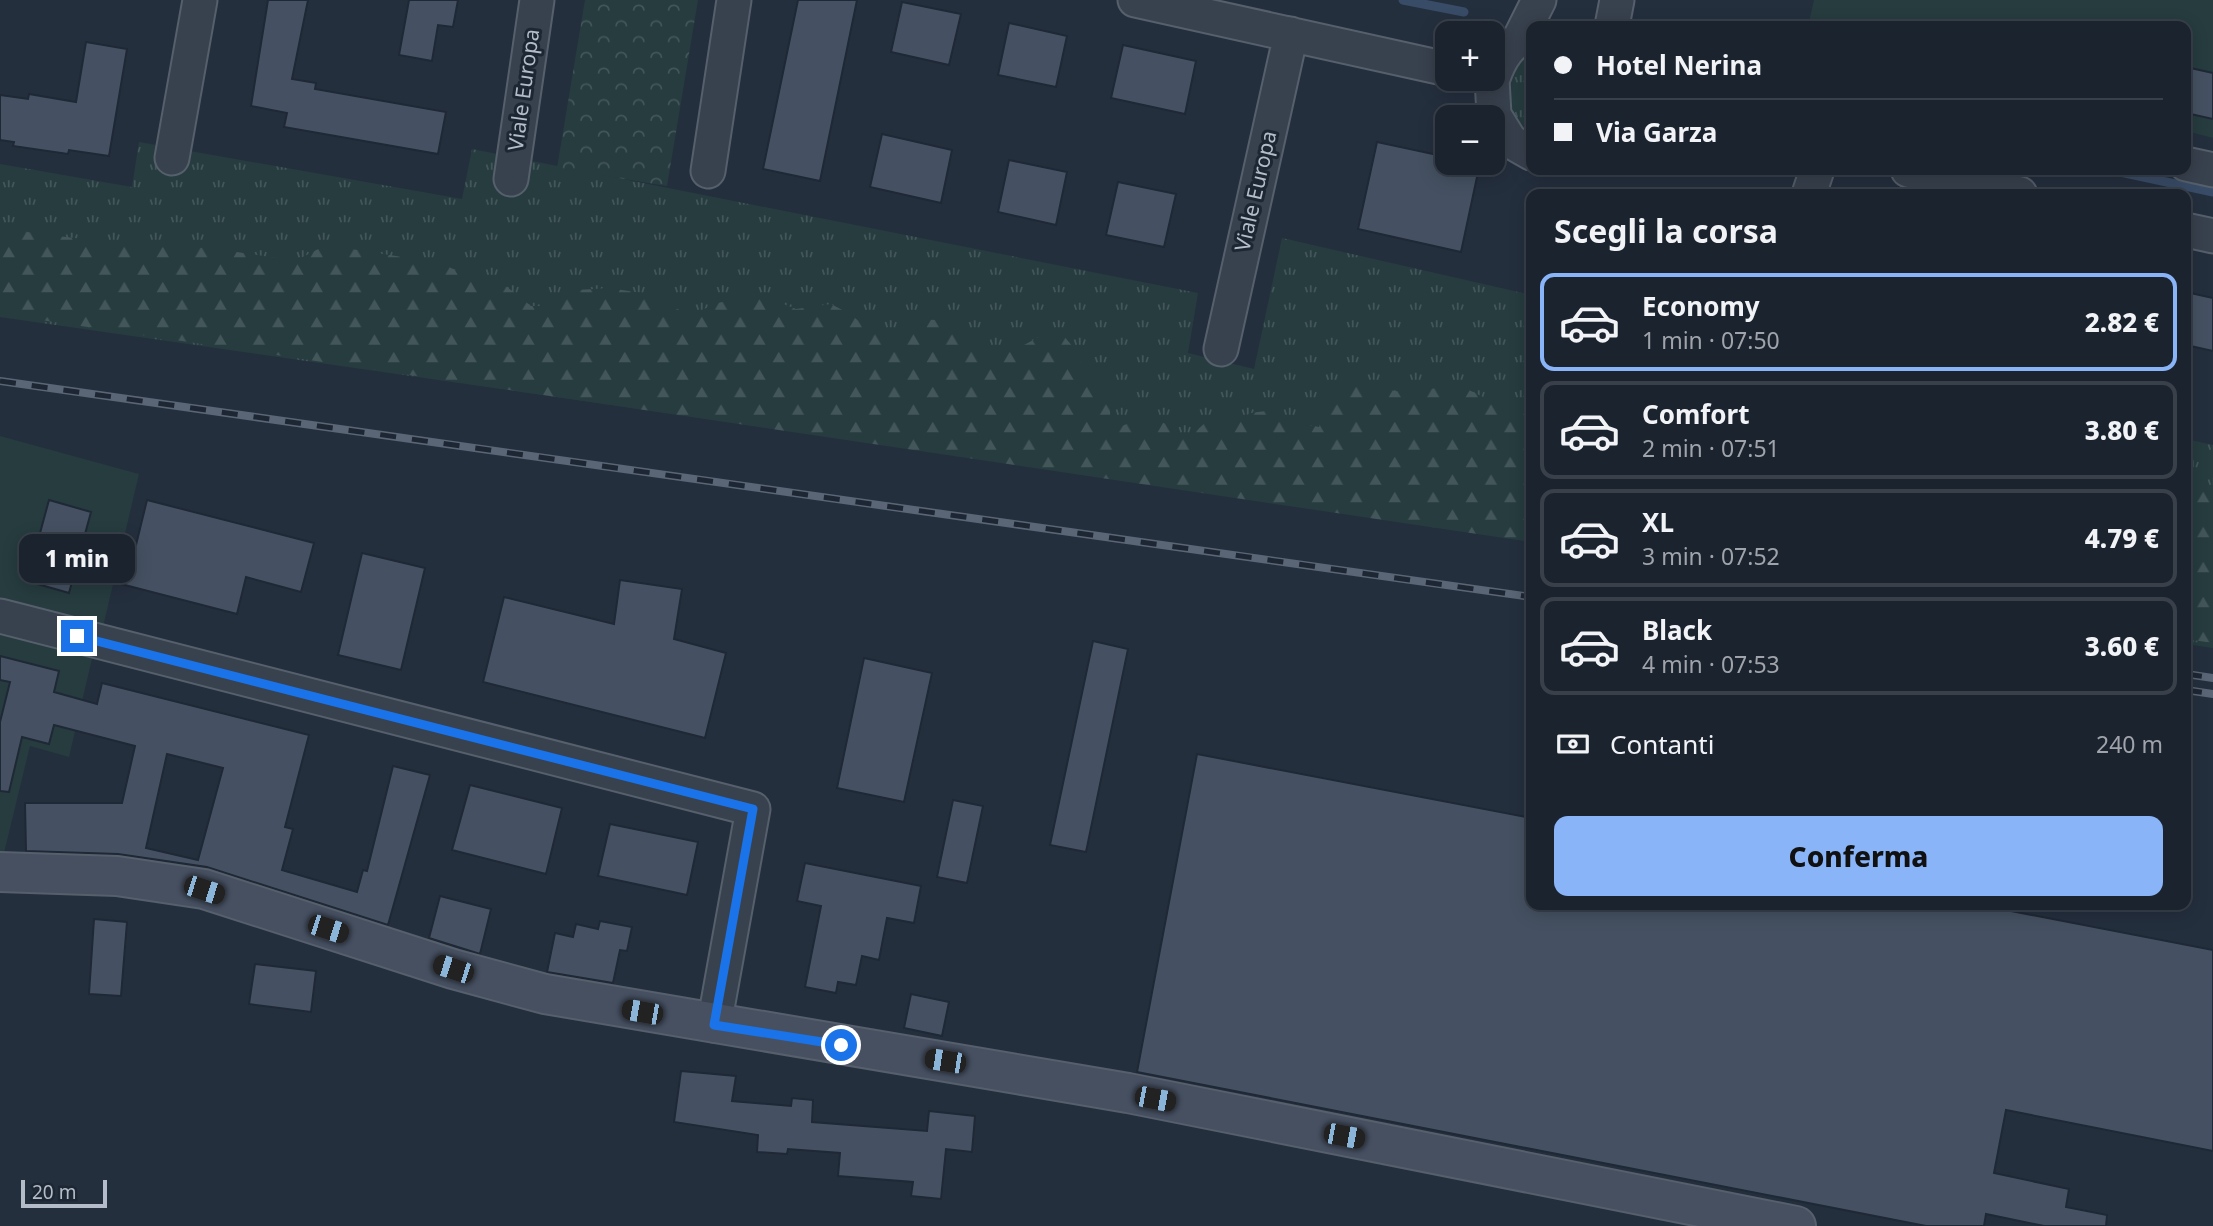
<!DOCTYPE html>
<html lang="it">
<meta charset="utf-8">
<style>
body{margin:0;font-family:"Noto Sans",sans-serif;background:#242b36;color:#f1f3f6;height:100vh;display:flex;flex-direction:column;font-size:26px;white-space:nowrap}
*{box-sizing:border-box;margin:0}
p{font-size:23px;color:#a0a4aa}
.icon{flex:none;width:38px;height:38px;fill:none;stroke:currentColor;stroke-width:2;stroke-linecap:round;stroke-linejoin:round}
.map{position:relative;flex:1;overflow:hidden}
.details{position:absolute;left:1526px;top:189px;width:665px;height:721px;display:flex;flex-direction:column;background:#1b232e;border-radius:14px;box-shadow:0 4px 18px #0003,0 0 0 2px #39404a}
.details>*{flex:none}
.banner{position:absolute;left:1526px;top:21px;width:665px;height:154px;border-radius:14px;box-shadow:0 4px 18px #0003,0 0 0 2px #39404a;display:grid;align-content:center;height:154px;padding:0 28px;background:#1b232e}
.tools{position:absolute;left:1435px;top:21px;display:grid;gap:14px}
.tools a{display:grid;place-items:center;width:70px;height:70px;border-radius:14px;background:#1b232e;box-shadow:0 4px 18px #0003,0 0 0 2px #39404a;font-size:35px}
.scale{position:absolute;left:21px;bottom:18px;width:86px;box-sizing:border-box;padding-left:7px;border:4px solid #b4bcc9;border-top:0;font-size:19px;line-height:24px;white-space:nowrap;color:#b4bcc9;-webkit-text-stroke:5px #1d2633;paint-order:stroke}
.end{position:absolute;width:32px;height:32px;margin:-16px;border:9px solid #1a73e8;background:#fff;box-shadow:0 0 0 4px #fff}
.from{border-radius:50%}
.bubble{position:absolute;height:49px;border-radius:14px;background:#1b232e;box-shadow:0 4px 18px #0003,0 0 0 2px #39404a;font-size:23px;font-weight:800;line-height:49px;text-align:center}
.car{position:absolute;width:21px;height:42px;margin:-21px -10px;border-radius:9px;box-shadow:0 0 5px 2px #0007;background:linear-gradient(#222 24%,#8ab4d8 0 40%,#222 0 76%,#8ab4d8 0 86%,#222 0)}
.banner b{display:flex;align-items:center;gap:24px;height:66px;font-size:26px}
.banner b+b{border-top:2px solid #39404a}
.banner i{width:18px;height:18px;background:#f1f3f6}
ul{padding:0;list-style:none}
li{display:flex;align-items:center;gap:21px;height:98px;margin:0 14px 10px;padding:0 14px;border:4px solid #39404a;border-radius:14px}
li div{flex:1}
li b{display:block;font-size:26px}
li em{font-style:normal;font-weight:800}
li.on{border-color:#8ab4f8}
li>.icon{width:63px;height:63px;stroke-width:1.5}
h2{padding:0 28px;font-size:32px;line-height:84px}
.pay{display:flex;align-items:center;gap:18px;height:77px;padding:0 28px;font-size:26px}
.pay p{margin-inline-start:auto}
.button{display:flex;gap:14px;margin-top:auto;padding:14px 28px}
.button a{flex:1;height:80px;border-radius:14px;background:#8ab4f8;color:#111;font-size:28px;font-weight:800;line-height:80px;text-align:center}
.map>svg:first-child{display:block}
.grass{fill:url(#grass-tufts)}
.forest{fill:url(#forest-firs)}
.park{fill:url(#park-crowns)}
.garden{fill:#263c3f}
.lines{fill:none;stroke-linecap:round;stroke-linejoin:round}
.stream{stroke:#394c67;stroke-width:9}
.building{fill:#455162;stroke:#1f2835;stroke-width:2;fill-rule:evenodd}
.street-casing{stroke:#565f6c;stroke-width:37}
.secondary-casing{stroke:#565f6c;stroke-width:42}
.street{stroke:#38414e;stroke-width:33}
.secondary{stroke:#465061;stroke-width:38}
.rail-casing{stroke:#5a6575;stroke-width:8}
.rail{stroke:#1d2633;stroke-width:5;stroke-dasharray:16;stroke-linecap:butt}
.route{stroke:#1a73e8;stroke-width:9}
.labels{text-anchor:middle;stroke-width:6;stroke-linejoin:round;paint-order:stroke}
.street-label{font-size:21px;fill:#b4bcc9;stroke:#1d2633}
</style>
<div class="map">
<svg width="2213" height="1226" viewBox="0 0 2213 1226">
<defs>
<pattern id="grass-tufts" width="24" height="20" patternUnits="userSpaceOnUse" patternTransform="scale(1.75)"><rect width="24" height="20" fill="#263c3f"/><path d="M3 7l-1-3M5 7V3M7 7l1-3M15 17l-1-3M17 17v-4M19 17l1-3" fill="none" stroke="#435659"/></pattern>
<pattern id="forest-firs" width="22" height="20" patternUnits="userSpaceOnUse" patternTransform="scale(1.75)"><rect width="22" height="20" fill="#263c3f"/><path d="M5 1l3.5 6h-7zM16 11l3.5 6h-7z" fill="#435659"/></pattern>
<pattern id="park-crowns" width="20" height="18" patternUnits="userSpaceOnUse" patternTransform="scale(1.75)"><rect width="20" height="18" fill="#263c3f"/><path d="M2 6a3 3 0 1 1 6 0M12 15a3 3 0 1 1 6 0" fill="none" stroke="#435659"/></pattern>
</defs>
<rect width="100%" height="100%" fill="#242f3e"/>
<!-- grass -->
<path class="grass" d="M1531,42v101l-24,-22 -2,-53z
M139,142l323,57 10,-50 726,144 -10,60 66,16 28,-131 249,57v242l-1531,-220v-153l132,23z
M2186,439l27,6v203l-27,-4z"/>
<!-- forest -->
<path class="forest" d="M0,225l32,8 119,14 61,1 83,13 31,-16 108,17 28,10 31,4 38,30h18l28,-16 32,-2 46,7 34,21 28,-13 43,-8 36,14 35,-5 19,10 25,20 29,-3 10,-12 22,1 35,17 13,11 27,4 28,-15 24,-2 15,18 6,19 10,1 17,25 -1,17 10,12c24,-11 27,-10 52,-1l6,9 17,-3 12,-11 28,3 15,-11 25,-3 29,14 15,3 9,-27 38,-22 28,13 21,1 42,-8 46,23 28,6v129l-1531,-228z
M2202,484l11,3v156l-27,-4v-152z"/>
<!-- park -->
<path class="park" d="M585,0h113l-31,186 -110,-18z"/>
<!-- garden -->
<path class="garden" d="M1814,0h399v138l-27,-7v-105h-378z
M0,436l139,38 -36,153 -103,-27z
M0,625l95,21 -26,111 -39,-11 -26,107h-4v-82l13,3 9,-37 27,7 13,-49 -8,-3 5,-21 -59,-15z
M0,680l10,2 -10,40z"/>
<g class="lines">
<!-- stream -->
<path class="stream" d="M1403,0l61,12
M2111,170l102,22"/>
</g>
<!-- building -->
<path class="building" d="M268,0h40l-16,79 24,4 -1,6 131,23 -8,42 -154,-27 3,-14 -36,-7z
M409,0h49l-5,27 -15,-2 -6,36 -33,-6z
M798,0h59l-37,181 -57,-12z
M902,2l59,12 -12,51 -58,-13z
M1009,23l58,13 -11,51 -58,-12z
M86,42l41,7 -18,107 -40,-6 -1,4 -55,-8 1,-4 -14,-2v-45l28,4 1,-5 47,8z
M1123,45l73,16 -11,53 -74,-16z
M2186,67l27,6v46l-27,-6z
M882,134l70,16 -11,53 -71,-16z
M1377,142l70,15v6h33l-19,89 -103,-23z
M1009,160l58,12 -11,53 -58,-13z
M1118,182l58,12 -12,53 -58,-12z
M2186,292l27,6v53l-27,-6z
M49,500l42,12 -22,81 -42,-12z
M147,500l167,43 -13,49 -55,-15 -9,37 -120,-31 9,-36 9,2z
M362,553l63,15 -24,102 -63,-15z
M620,580l62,9 -8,50 52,14 -21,85 -222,-56 21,-85 110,27z
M1093,641l35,8 -42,203 -36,-7z
M0,656l59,15 -5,21 43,12 5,-21 207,52 -24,92 8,2 -11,41 75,22 6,-22 4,1 26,-105 37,9 -42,150 -181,-58 -89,-13 -92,-3 -1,-48h97l13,-57 -81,-21 -5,19 -27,-7 -13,55 -9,-1v-69l10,-40 -10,-2zM167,754l56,14 -25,92 -52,-12z
M864,658l68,15 -28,129 -67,-14z
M1197,754l334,64v87h449l233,45v201l-207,-41 -12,63 75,16 -3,18 41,8 -1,11h-62l-58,-12 -2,12h-58l-789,-154z
M470,785l92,23 -16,66 -94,-24z
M953,800l30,6 -16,77 -30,-6z
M610,824l88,18 -11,53 -89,-19z
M805,863l116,23 -7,37 -27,-5 -8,42 -17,-4 -6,29 -18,-3 -2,11 -31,-6 16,-81 -24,-5z
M440,896l51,13 -11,45 -51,-16z
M94,919l33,3 -6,74 -32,-2z
M600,921l32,6 -5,24 -7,-1 -7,33 -66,-11 8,-39 18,4 3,-13 22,5z
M255,964l61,7 -5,41 -62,-8z
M911,994l38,8 -7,34 -38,-8z
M681,1071l55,5 -4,25 59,5 1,-8 21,2 -1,22 115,9 2,-20 46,5 -3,36 -26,-3 -5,50 -30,-3 2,-14 -75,-6 2,-23 -52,-4 -1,5 -30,-2 1,-17 -84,-13z"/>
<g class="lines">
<!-- street casing -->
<g class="street-casing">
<path id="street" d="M1135,0l312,69
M1612,26l5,-26
M1520,38l19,-38
M1493,78c7,-20 17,-37 38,-44
M1492,79l2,36 16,26 21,12
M172,158l28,-158
M2186,164l27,6
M1908,170l112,24
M708,171l26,-171
M511,179l26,-179
M1809,194l8,-24
M2186,230l27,6
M1221,349l70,-315
M0,616l753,193 -39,216"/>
</g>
<!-- secondary casing -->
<g class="secondary-casing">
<path id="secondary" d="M0,872l117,4 87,13 249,80 92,25 583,99 668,133"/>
</g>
<!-- street -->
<use href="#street" class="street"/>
<!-- secondary -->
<use href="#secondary" class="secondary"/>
<!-- rail casing -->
<g class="rail-casing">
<path id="rail" d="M0,381l1531,216
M2186,674l27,4
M2186,690l27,4"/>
</g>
<!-- rail -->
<use href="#rail" class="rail"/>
</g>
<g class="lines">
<!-- route -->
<path class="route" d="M77,636l676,173 -39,216 127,20"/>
</g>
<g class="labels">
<!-- street labels -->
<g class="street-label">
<text transform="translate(524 90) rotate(-82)" y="7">Viale Europa</text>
<text transform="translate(1256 191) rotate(-77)" y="7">Viale Europa</text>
</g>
</g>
</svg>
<div class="tools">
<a>+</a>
<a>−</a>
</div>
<div class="scale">20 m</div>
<i class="end from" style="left:841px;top:1045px"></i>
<i class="end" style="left:77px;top:636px"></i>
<div class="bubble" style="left:19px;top:534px;width:116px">1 min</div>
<i class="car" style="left:204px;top:890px;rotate:108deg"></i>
<i class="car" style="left:328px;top:929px;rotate:108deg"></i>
<i class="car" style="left:453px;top:969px;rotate:288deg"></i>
<i class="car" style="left:642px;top:1012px;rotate:280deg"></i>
<i class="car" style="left:945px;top:1061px;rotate:279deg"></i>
<i class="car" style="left:1155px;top:1099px;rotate:101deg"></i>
<i class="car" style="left:1344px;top:1136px;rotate:101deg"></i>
<div class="banner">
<b><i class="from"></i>Hotel Nerina</b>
<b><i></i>Via Garza</b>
</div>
<section class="details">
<h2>Scegli la corsa</h2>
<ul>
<li class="on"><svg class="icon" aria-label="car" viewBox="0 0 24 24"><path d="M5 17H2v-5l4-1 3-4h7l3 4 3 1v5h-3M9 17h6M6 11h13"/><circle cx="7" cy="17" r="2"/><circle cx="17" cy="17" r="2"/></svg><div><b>Economy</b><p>1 min · 07:50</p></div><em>2.82 €</em></li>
<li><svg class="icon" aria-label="car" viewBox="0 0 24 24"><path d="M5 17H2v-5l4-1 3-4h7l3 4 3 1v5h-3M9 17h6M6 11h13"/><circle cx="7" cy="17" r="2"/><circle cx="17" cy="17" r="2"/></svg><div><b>Comfort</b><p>2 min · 07:51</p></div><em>3.80 €</em></li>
<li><svg class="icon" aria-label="car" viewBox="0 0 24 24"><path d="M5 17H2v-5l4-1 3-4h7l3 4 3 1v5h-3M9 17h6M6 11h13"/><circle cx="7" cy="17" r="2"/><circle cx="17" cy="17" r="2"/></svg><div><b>XL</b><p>3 min · 07:52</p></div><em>4.79 €</em></li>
<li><svg class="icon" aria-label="car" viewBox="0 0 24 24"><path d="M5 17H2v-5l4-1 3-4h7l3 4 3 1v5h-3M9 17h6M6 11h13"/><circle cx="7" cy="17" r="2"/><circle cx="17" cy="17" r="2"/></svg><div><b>Black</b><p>4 min · 07:53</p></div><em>3.60 €</em></li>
</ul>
<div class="pay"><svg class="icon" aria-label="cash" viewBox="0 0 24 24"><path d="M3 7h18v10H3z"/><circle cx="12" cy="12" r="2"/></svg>Contanti<p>240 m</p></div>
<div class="button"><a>Conferma</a></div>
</section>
</div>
